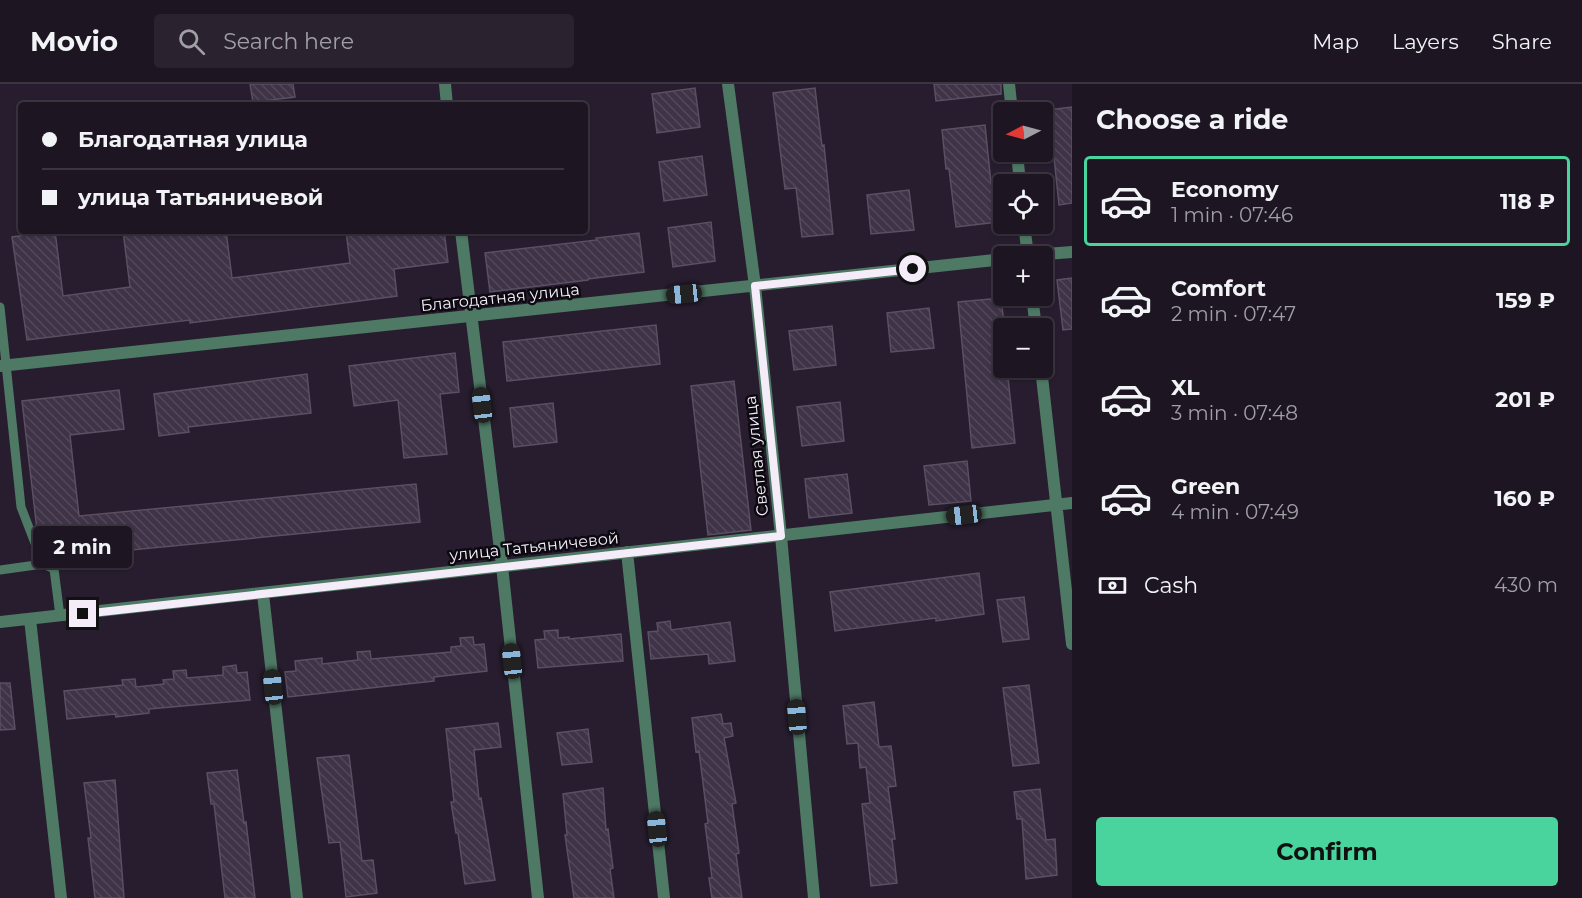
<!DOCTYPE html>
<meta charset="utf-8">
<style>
body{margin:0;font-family:Montserrat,sans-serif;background:#2a232f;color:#f1f3f6;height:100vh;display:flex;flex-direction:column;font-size:22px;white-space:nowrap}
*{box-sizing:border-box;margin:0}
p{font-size:20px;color:#a09fa5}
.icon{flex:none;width:33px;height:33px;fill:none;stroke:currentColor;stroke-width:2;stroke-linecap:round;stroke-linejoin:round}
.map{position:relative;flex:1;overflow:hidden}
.side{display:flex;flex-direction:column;background:#1d1622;width:510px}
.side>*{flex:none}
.guide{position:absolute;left:18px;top:18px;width:570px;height:132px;border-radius:6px;box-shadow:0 2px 4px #0004,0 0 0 2px #3b3540;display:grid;align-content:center;height:132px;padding:0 24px;background:#1d1622}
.needle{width:39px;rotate:264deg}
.controls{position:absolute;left:993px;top:18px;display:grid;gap:12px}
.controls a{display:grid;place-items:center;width:60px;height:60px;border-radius:6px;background:#1d1622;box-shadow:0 2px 4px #0004,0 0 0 2px #3b3540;font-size:30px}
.end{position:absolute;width:27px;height:27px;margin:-14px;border:8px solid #f4edf9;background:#111;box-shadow:0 0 0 3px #111}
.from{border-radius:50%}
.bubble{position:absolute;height:42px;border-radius:6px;background:#1d1622;box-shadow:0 2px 4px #0004,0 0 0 2px #3b3540;font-size:20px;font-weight:700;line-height:42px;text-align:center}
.car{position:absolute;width:18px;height:36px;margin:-18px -9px;border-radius:8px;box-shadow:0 0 4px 2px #0007;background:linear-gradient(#222 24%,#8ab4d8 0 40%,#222 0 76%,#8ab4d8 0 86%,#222 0)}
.guide b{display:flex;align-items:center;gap:21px;height:57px;font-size:22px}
.guide b+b{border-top:2px solid #3b3540}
.guide i{width:15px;height:15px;background:#f1f3f6}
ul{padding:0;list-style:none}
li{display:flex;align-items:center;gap:18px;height:90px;margin:0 12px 9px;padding:0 12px;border:3px solid transparent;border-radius:6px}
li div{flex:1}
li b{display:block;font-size:22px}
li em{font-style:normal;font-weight:700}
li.on{border-color:#49d49d}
li>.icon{width:54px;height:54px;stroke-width:1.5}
h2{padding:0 24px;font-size:27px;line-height:72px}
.pay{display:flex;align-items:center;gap:15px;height:66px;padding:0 24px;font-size:22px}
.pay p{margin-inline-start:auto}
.button{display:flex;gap:12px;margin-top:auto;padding:12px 24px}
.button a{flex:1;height:69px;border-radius:6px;background:#49d49d;color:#111;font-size:24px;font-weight:700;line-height:69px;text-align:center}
header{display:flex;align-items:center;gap:36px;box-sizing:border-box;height:84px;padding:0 30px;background:#1d1622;border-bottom:2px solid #3b3540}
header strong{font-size:28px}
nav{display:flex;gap:33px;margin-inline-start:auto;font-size:21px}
.search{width:420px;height:54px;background:#2a232f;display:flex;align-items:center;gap:15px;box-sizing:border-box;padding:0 21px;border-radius:6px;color:#a09fa5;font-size:22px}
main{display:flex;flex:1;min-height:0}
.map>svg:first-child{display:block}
.building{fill:url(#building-back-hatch);stroke:#5a4f63;stroke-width:1.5}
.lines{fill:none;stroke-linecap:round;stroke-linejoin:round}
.lane{stroke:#4e7965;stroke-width:9}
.street{stroke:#4e7965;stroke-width:12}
.route{stroke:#f4edf9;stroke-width:8}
.labels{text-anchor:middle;stroke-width:5;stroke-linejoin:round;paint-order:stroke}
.street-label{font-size:16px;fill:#f4edf9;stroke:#0d0910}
</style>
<header>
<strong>Movio</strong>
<div class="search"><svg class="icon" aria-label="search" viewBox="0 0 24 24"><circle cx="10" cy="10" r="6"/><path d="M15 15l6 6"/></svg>Search here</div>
<nav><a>Map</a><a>Layers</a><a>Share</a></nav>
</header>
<main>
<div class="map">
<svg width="1072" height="814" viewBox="0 0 1072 814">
<defs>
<pattern id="building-back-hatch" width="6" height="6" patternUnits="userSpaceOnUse" patternTransform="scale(1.5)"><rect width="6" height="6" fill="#3f3447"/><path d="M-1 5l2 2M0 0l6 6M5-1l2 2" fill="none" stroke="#524859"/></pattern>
</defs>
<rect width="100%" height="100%" fill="#271d2e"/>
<!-- building -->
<path class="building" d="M250,0h43l2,13 -42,5z
M934,0h67v10l-65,7z
M695,4l5,39 -43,6 -5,-39z
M815,4l7,58 2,-1 9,89 -31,3 -6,-49 -11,1 -12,-96z
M1072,23v96l-13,2 -10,-95z
M985,41l6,58h3l4,39 -42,5 -7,-58h-3l-4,-39z
M702,72l5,39 -43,6 -5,-39z
M909,106l5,40 -43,4 -4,-39z
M711,138l4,39 -42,6 -5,-39z
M55,147l8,65 67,-9 -7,-56h103l6,47 118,-15 -4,-32h98l4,31 -54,7 3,27 -207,27v-3l-163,20 -15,-103z
M639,149l5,39 -56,7v1l-98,12 -5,-39 112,-13 -1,-2z
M1072,194v51l-9,1 -6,-50z
M1001,214l3,25v45h3l8,75 -43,5 -14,-146z
M929,224l5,40 -43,4 -4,-39z
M656,241l4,39 -153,17 -4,-39z
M832,242l4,39 -42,5 -5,-39z
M455,269l4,39 -19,2 7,60 -43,4 -6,-58 -44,6 -5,-40z
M307,290l4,39 -123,14 1,5 -30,4 -5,-42z
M734,297l17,149 -43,5 -17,-149z
M119,306l5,39 -54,6 9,81 337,-32 4,38 -320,31 -2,-22 -58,6 -3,-7 -15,-129z
M840,318l4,39 -42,5 -5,-39z
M553,319l4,39 -43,5 -4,-39z
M967,377l4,40 -42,4 -5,-39z
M847,390l5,39 -43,5 -4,-39z
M979,489l5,41 -48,7v-3l-101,13 -5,-39z
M1024,513l5,42 -26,3 -6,-42z
M670,537l1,9 59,-8 5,39 -26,3 -1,-10 -57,5 -3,-27 10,-1 -1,-8z
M558,546v8l11,-1v2l52,-5 2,27 -85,7 -3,-28 10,-1 -1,-8z
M473,553l1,8 10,-1 3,27 -53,6v4l-146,16 -3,-25 11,-1 -1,-10 27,-3v6l36,-4 -1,-8 13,-1 1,8 80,-7v-5l10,-1 -1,-8z
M236,581l1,8 10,-1 3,28 -101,9v4l-33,4 -1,-3 -48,5 -3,-28 59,-6 -1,-5 13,-1 1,8 28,-3 -1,-4 11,-1 -1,-8 13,-1 1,8 36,-3v-8z
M0,599h10l5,46 -15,1z
M1029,601l10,78 -26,3 -10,-78z
M874,618l5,45 12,-1 5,40 -8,1 7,52h-3l5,44 -26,3 -9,-82 8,-1 -4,-36 -6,1 -2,-25 -11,1 -4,-38z
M721,630l2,10 8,-1 2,13 -9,2 12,65 -4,1 7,49 -3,1 6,44h-30l-3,-20h3l-7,-54 3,-1 -9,-72 -3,1 -4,-34z
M498,639l3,24 -27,3 5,49 2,-1 14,82 -30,4 -7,-51h-2l-5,-31h3l-8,-73z
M588,645l4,33 -30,3 -5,-32z
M349,671l13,106 11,-1 4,33 -31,4 -6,-55 -11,1 -12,-85z
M237,686l7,53 2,-1 9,76h-30l-11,-94h-3l-4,-31z
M115,696l9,118h-29l-7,-60h3l-7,-55z
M603,704l3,42 2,-1 5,39 -3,1 4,29h-40l-9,-63h2l-4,-41z
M1040,705l6,51 9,-1 2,36 -31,4 -4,-60h-5l-3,-27z"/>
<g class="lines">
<!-- lane -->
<path class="lane" d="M0,223l21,200 22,57 11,5 6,47
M0,486l43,-6"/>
<!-- street -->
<path class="street" d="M445,0l2,21
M728,0l27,202 26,250 33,362
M1009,0l3,28
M1017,68l3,32
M1024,140l4,32
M461,147l41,335 36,332
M1021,172l51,-4
M1032,212l4,32
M0,282l1004,-107
M1041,284l31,276
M627,468l37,346
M263,510l34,304
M30,535l31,279
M0,538l1072,-119"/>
</g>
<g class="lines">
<!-- route -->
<path class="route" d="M83,530l698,-78 -26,-250 158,-17"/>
</g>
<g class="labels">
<!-- street labels -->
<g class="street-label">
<text transform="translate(500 213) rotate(-6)" y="6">Благодатная улица</text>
<text transform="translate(756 372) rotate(-96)" y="6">Светлая улица</text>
<text transform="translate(534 462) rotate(-6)" y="6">улица Татьяничевой</text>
</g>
</g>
</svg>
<div class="controls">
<a><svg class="needle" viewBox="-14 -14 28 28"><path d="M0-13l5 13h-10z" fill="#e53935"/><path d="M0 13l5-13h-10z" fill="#a09fa5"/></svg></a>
<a><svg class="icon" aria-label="locate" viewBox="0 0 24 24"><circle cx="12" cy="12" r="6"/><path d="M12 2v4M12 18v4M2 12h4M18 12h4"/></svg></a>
<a>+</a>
<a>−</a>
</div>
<i class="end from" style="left:913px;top:185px"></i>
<i class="end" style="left:83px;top:530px"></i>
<div class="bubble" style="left:33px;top:442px;width:99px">2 min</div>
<i class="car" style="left:684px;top:210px;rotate:264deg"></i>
<i class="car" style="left:482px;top:321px;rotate:353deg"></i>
<i class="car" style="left:964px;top:431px;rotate:263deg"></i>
<i class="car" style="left:512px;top:577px;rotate:354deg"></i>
<i class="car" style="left:273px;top:603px;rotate:354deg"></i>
<i class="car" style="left:797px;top:633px;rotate:355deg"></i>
<i class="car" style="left:657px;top:745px;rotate:354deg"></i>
<div class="guide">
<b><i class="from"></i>Благодатная улица</b>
<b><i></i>улица Татьяничевой</b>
</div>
</div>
<section class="side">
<h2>Choose a ride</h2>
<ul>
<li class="on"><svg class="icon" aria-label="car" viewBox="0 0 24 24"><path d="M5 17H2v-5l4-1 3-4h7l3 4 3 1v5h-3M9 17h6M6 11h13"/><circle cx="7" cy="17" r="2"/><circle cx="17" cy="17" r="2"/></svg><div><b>Economy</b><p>1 min · 07:46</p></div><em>118 ₽</em></li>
<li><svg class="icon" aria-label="car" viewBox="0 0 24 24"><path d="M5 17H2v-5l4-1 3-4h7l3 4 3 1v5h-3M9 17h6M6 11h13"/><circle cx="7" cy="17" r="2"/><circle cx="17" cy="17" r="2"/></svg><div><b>Comfort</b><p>2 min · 07:47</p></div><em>159 ₽</em></li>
<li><svg class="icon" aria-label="car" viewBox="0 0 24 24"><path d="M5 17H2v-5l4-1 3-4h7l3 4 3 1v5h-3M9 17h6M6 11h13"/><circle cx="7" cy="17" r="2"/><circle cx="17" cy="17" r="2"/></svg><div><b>XL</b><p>3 min · 07:48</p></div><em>201 ₽</em></li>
<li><svg class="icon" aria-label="car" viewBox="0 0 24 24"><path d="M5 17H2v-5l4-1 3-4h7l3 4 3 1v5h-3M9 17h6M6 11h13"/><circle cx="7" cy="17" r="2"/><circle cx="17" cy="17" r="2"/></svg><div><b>Green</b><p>4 min · 07:49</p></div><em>160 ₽</em></li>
</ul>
<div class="pay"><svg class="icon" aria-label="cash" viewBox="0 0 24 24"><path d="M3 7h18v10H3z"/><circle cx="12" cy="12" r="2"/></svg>Cash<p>430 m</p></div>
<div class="button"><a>Confirm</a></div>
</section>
</main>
